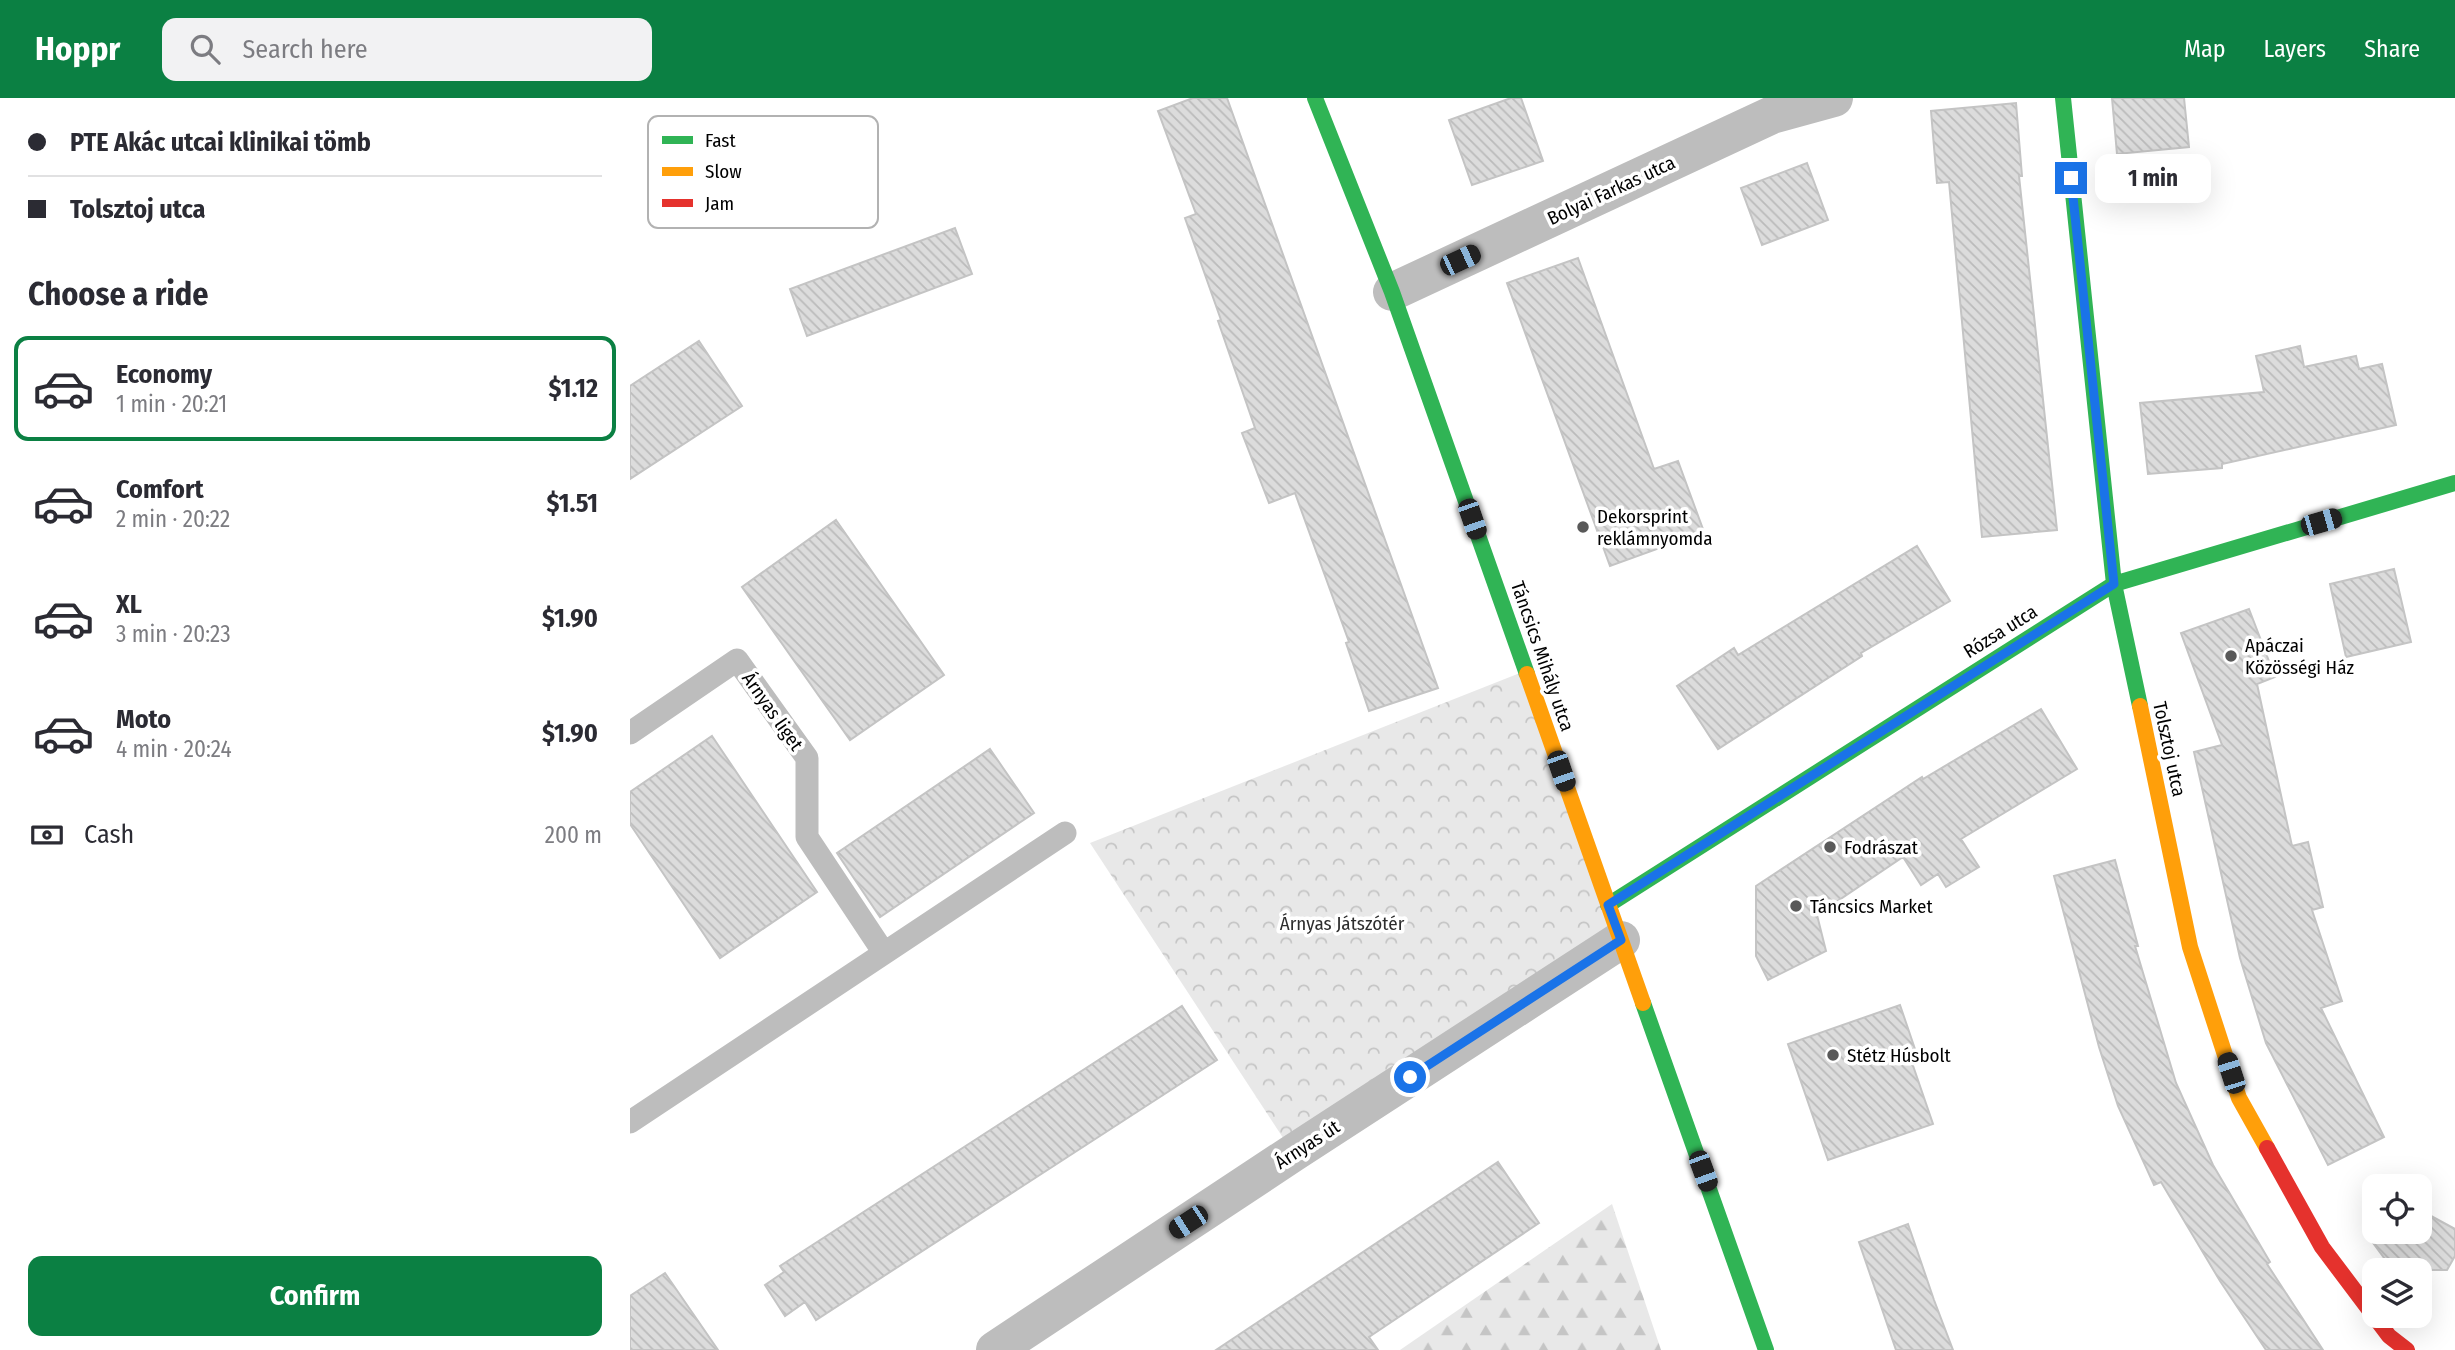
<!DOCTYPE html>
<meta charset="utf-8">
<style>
body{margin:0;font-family:"Fira Sans Condensed",sans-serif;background:#f2f2f3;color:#2b2b33;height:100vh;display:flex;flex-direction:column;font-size:26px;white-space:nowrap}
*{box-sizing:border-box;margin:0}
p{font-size:23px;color:#7c7c81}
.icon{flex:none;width:38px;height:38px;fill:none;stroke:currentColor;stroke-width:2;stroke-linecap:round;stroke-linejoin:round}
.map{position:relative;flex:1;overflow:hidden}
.side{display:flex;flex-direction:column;background:#fff;width:630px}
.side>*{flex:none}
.top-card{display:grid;align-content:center;height:154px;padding:0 28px;background:#fff}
.buttons{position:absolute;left:1732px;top:1076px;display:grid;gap:14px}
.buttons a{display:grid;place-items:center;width:70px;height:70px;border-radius:14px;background:#fff;box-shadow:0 7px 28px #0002;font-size:35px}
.end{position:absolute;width:32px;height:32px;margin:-16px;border:9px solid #1a73e8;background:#fff;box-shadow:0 0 0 4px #fff}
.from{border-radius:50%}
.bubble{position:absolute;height:49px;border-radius:14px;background:#fff;box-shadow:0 7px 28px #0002;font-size:23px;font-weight:700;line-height:49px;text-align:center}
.car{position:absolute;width:21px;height:42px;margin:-21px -10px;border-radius:9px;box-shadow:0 0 5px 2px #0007;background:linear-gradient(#222 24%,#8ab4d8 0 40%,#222 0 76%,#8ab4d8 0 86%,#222 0)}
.top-card b{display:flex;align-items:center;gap:24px;height:66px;font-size:26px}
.top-card b+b{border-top:2px solid #e1e1e2}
.top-card i{width:18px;height:18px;background:#2b2b33}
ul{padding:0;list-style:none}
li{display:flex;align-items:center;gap:21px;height:105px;margin:0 14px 10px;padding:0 14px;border:4px solid transparent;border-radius:14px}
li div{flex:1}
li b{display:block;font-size:26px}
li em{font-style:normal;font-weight:700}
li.selected{border-color:#0b8043}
li>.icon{width:63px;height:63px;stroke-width:1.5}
h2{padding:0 28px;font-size:32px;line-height:84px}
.pay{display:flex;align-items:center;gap:18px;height:77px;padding:0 28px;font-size:26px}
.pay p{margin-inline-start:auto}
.action{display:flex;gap:14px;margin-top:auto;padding:14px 28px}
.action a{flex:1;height:80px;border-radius:14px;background:#0b8043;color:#fff;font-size:28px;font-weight:700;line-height:80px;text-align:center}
header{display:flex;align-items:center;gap:42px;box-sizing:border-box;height:98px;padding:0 35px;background:#0b8043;color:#fff}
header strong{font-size:33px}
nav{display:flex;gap:38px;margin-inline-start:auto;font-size:24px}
.search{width:490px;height:63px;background:#f2f2f3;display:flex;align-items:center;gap:18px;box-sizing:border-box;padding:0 24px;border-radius:14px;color:#7c7c81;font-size:26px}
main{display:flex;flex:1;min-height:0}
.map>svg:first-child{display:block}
.forest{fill:url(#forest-firs)}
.park{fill:url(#park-crowns)}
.building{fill:url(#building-back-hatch);stroke:#c4c4c4;stroke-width:2}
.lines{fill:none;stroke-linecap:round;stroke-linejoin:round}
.lane{stroke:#bdbdbd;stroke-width:23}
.street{stroke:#bdbdbd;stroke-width:38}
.fast{stroke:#30b455;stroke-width:16}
.slow{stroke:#ff9f0a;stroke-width:16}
.jam{stroke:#e5322d;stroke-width:16}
.route{stroke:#1a73e8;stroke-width:9}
.poi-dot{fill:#595959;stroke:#fff;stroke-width:2.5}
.labels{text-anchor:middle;stroke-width:7;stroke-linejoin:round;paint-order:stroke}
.street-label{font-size:19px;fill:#000;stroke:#fff}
.poi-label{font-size:19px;fill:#000;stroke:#fff;text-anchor:start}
.park-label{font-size:19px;fill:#2d2d2d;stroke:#fff}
.key{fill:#fff;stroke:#b2b2b2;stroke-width:2}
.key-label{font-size:19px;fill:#000}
</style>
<header>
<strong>Hoppr</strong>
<div class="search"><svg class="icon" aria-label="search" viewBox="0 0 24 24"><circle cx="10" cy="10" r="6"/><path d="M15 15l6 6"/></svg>Search here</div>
<nav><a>Map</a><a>Layers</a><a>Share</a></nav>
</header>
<main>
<section class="side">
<div class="top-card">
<b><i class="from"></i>PTE Akác utcai klinikai tömb</b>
<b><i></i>Tolsztoj utca</b>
</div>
<h2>Choose a ride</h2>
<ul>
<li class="selected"><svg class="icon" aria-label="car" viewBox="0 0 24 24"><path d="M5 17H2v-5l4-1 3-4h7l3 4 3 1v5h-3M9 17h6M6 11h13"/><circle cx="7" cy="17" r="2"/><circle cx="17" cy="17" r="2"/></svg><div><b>Economy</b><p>1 min · 20:21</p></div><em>$1.12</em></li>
<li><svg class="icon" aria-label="car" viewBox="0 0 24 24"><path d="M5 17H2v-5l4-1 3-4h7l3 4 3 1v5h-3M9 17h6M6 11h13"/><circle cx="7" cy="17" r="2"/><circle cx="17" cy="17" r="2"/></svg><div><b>Comfort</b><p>2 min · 20:22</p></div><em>$1.51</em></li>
<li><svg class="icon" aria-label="car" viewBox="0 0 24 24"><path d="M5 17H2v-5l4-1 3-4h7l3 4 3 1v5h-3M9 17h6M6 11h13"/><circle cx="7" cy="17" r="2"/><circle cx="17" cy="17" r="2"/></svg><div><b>XL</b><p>3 min · 20:23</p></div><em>$1.90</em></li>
<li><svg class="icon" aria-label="car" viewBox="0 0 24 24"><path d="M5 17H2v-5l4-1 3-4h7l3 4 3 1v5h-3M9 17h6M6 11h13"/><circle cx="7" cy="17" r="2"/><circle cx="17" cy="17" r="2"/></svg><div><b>Moto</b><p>4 min · 20:24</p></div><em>$1.90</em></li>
</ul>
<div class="pay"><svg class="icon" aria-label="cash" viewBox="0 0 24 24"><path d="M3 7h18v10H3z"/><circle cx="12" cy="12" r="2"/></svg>Cash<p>200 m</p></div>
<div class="action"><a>Confirm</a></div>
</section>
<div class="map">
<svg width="1825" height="1252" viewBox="0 0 1825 1252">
<defs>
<pattern id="forest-firs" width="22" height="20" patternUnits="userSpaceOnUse" patternTransform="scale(1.75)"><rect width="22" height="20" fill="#e8e8e8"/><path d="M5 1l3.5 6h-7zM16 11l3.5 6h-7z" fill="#c5c5c5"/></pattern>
<pattern id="park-crowns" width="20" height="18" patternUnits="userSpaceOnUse" patternTransform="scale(1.75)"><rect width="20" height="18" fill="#e8e8e8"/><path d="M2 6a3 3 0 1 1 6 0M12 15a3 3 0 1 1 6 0" fill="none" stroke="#c5c5c5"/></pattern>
<pattern id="building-back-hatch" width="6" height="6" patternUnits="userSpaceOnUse" patternTransform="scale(1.75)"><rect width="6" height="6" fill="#dcdcdc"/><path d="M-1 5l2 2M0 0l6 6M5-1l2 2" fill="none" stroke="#bbb"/></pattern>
</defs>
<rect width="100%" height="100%" fill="#fff"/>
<!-- forest -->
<path class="forest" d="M982,1106l49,146h-261z"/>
<!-- park -->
<path class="park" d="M895,573l96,269 -328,213 -203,-310z"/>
<!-- building -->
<path class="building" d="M563,0h34l211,590 -69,23 -23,-68 3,-1 -54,-149 -26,10 -27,-70 13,-5 -37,-107 3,-1 -36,-102 11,-4 -38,-103z
M881,0h10l22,63 -71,24 -23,-65z
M1482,0h72l5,49 -72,7z
M1386,5l6,73h-3l38,354 -75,7 -33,-355 -12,1 -6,-72z
M1177,65l21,57 -66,25 -21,-57z
M325,130l17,46 -165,62 -17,-47z
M948,160l76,211 24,-8 26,71 -94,34 -103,-283z
M69,243l43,65 -112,73v-93z
M1670,248l4,21 52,-11 3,13 23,-5 14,61 -174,39v4l-74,6 -8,-71 124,-11 -8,-36z
M206,422l108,155 -94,65 -108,-153z
M1287,448l33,55 -89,52 1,3 -144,93 -41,-63 57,-38 4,7z
M1764,471l17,73 -65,15 -16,-73z
M1619,511l26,68 -18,7 35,162 16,-4 15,65 -11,3 30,91 -21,7 63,129 -56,28 -62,-122 -26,-85 -46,-206 28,-7 -41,-112z
M1411,611l36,60 -116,70 18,28 -33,20 -8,-13 -17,11 -18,-28 -86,58 9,36 -58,29 -12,-24v-70l166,-109 1,2z
M82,638l105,156 -97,66 -90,-134v-32z
M360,651l44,64 -154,104 -43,-64z
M1485,762l23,86h-3l41,137 37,82 57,97 -3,2 56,86h-57l-46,-69 -59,-99 -7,3 -36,-79 -19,-59 -45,-171z
M1270,907l16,47 -7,2 24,70 -105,36 -40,-116z
M552,908l35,54 -401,260 -11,-18 -20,14 -20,-31 19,-13 -4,-6z
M868,1064l41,61 -170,114 9,13h-162z
M1790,1112l35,19v27l-8,14h-54l-28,-38h55z
M1278,1126l26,76 19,50h-57l-37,-108z
M35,1175l53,77h-88v-54z"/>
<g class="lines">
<!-- lane -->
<path class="lane" d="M0,635l107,-73 70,98v79l77,116
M0,1024l435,-289"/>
<!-- street -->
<path class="street" d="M762,194l380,-177 62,-17
M365,1252l298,-197 328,-213"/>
<!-- fast -->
<path class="fast" d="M685,0l77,194 135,382
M1433,0l51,486 26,122
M978,807l506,-321 341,-101
M1013,905l123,347"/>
<!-- slow -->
<path class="slow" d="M897,576l116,329
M1510,608l50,241 49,151 28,50"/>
<!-- jam -->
<path class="jam" d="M1637,1050l55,99 67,89 18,14"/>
</g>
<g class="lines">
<!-- route -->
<path class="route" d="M780,979l211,-137 -13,-35 506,-321 -43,-406"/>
</g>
<!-- markers -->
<g class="poi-dot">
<circle cx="953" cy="429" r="7"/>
<circle cx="1601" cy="558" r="7"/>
<circle cx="1200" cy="749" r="7"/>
<circle cx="1166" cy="808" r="7"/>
<circle cx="1203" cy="957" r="7"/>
</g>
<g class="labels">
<!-- street labels -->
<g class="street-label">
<text transform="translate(981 92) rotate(-25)" y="7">Bolyai Farkas utca</text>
<text transform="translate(1370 533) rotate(-32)" y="7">Rózsa utca</text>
<text transform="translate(913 558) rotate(71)" y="7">Táncsics Mihály utca</text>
<text transform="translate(143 613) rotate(55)" y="7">Árnyas liget</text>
<text transform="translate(1540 651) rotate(78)" y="7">Tolsztoj utca</text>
<text transform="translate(677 1046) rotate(-33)" y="7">Árnyas út</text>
</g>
<!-- poi labels -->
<g class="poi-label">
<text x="967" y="425">Dekorsprint<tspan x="967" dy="22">reklámnyomda</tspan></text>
<text x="1615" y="554">Apáczai<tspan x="1615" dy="22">Közösségi Ház</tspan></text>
<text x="1214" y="756">Fodrászat</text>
<text x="1180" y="815">Táncsics Market</text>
<text x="1217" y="964">Stétz Húsbolt</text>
</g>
<!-- park labels -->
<g class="park-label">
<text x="712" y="832">Árnyas Játszótér</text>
</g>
</g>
<!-- legend -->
<rect x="18" y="18" width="230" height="112" rx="10" class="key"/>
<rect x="32" y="38" width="31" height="8" fill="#30b455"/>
<rect x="32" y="69" width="31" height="9" fill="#ff9f0a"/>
<rect x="32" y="101" width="31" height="8" fill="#e5322d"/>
<g class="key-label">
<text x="75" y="49">Fast</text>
<text x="75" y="80">Slow</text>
<text x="75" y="112">Jam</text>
</g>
</svg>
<div class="buttons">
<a><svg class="icon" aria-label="locate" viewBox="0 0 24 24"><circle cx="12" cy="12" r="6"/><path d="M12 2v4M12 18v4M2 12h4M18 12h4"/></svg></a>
<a><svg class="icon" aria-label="layers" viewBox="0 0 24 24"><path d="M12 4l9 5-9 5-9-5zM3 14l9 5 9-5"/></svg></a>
</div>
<i class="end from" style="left:780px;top:979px"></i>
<i class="end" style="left:1441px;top:80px"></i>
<div class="bubble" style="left:1465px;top:56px;width:116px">1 min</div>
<i class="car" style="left:830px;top:162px;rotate:65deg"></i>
<i class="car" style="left:842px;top:421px;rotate:161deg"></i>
<i class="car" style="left:1691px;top:424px;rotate:74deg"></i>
<i class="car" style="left:931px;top:673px;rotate:161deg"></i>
<i class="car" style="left:1601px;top:975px;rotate:342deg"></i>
<i class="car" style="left:1073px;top:1073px;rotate:160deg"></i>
<i class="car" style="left:558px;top:1124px;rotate:237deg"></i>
</div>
</main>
